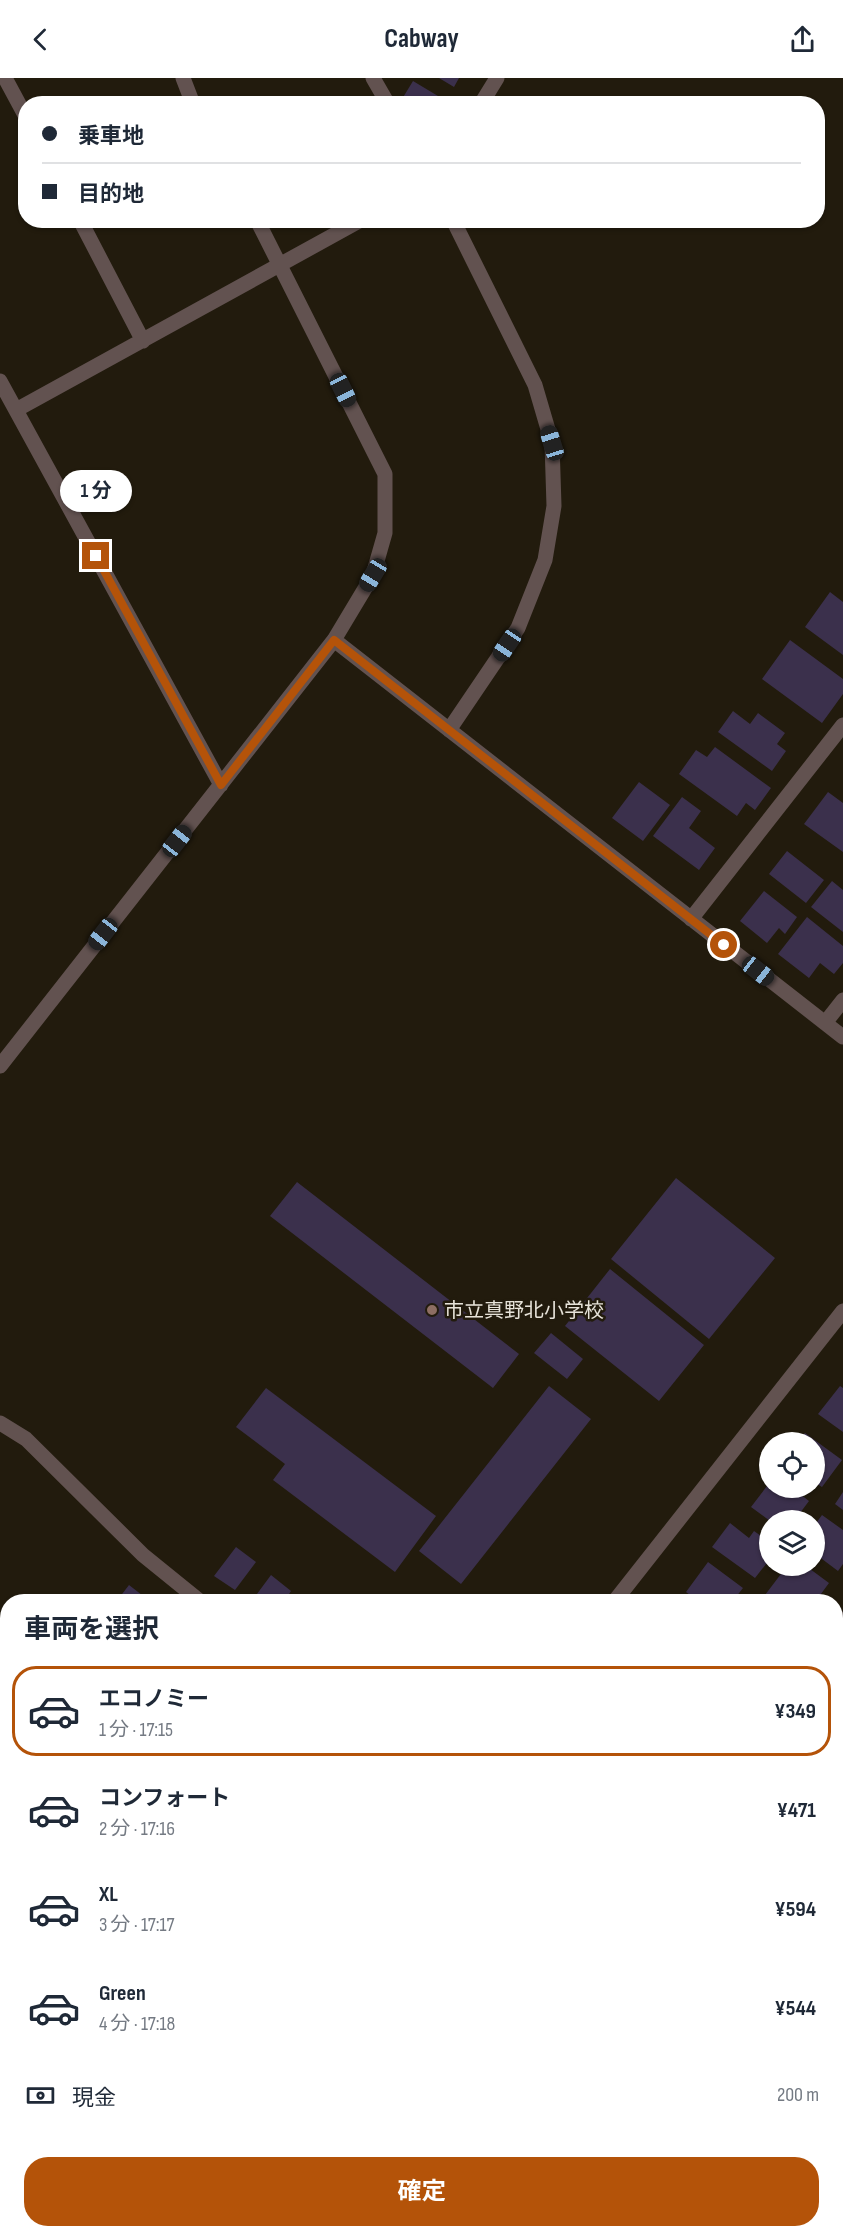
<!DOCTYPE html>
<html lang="ja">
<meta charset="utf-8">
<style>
body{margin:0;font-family:"Sofia Sans Condensed","Noto Sans JP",sans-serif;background:#f6f6f7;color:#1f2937;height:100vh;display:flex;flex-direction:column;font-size:22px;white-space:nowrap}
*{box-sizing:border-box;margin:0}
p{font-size:20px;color:#747a83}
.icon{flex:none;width:33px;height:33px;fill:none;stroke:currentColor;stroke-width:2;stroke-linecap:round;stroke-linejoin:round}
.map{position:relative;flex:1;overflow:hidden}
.details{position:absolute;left:0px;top:1516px;width:843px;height:644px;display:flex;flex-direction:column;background:#fff;border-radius:24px 24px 0 0;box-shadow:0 2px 4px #0004}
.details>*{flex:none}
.banner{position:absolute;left:18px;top:18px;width:807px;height:132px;border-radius:24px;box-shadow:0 2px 4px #0004;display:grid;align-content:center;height:132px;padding:0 24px;background:#fff}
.controls{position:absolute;left:759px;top:1354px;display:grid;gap:12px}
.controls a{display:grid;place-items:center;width:66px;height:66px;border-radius:50%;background:#fff;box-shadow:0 2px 4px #0004;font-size:30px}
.end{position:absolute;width:27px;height:27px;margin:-14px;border:8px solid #b45309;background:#fff;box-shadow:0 0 0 3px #fff}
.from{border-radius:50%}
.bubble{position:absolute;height:42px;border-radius:21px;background:#fff;box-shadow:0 2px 4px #0004;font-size:20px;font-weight:700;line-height:42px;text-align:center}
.car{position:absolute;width:18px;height:36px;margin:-18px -9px;border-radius:8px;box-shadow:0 0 4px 2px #0007;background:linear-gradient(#222 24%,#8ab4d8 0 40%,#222 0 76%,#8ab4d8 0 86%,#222 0)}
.banner b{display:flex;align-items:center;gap:21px;height:57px;font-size:22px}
.banner b+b{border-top:2px solid #e0e1e3}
.banner i{width:15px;height:15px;background:#1f2937}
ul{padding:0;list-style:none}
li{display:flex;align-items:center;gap:18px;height:90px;margin:0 12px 9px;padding:0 12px;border:3px solid transparent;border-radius:24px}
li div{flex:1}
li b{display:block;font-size:22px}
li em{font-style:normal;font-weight:700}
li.selected{border-color:#b45309}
li>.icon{width:54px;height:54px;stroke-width:1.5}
h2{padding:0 24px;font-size:27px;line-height:72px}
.pay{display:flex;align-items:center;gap:15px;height:66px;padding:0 24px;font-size:22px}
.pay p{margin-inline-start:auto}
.cta{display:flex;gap:12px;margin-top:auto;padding:12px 24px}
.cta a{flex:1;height:69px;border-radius:24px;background:#b45309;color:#fff;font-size:24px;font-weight:700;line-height:69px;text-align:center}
header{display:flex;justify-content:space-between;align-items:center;height:78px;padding:0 24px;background:#fff;font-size:27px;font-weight:700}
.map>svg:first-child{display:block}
.building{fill:#3b304c}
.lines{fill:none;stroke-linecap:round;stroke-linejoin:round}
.minor{stroke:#625250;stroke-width:15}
.route{stroke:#b45309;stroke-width:8}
.education-dot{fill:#8d6e63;stroke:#221b0d;stroke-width:2}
.labels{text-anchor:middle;stroke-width:5;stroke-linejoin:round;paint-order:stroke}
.poi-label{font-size:20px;fill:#e7e3d9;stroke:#221b0d;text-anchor:start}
</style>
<header><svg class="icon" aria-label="back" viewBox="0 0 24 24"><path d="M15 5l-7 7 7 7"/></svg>Cabway<svg class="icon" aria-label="share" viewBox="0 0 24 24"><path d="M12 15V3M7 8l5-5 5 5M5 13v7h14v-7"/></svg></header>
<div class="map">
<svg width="843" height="2159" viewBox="0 0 843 2159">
<rect width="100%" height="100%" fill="#221b0d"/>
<!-- building -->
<path class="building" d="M439,0h20l-5,9z
M413,3l35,21 -1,2h-48z
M830,514l13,10v53l-38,-28z
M790,562l53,39v15l-21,29 -60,-44z
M733,633l17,13 8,-11 27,20 -8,11 9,7 -14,20 -54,-39z
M715,669l56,41 -16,22 -9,-7 -9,13 -58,-42 17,-24 11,7z
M639,704l31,23 -27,36 -31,-23z
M828,714l15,11v49l-39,-28z
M682,719l19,14 -12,17 26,20 -16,22 -46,-34z
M787,773l37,29 -18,23 -37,-29z
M832,803l11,9v42l-32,-25z
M764,813l33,26 -12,17 -6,-6 -12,15 -27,-22z
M807,839l36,29v17l-9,11 -14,-11 -11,15 -31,-24z
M676,1100l99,80 -66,81 -98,-80z
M297,1104l222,172 -26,34 -223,-172z
M610,1191l94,76 -45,56 -94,-75z
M551,1255l32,26 -16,20 -33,-26z
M549,1308l42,33 -130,165 -42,-33z
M840,1308l3,2v44l-25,-18z
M266,1310l170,128 -41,56 -122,-92 12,-16 -49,-37z
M805,1355l37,27 -20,27 -8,-5v-39h-17z
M770,1404v6h22l17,13 -15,20h-24l-19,-14z
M843,1414v18l-8,-6z
M822,1437l21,15v34l-5,7 -24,-18v-27z
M730,1445l19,15 5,-7 16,11v17l-15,19 -43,-31z
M236,1469l20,15 -21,28 -21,-14z
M708,1484l35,26 -11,14h-33l-13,-10z
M787,1488h19l23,17 -14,19h-40l-10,-7z
M271,1497l20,16 -7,11h-33z
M129,1507l22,17h-35z
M843,1571v49l-7,-6v-33z
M0,1599l8,6v12l-5,7 5,3v4l-8,11z
M843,1666v12l-6,-5z
M0,1670l8,5v9l-8,10z
M843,1682v14l-7,-6z
M8,1725v18l-8,-5z
M836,1784l7,6v26l-7,9z
M0,1807l8,6v40l-8,-6z
M836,1873l7,5v43l-7,-6z
M8,1915v26l-8,-5v-11z
M836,2002l7,6v14l-7,10z
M8,2065v19l-8,-5z
M836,2077l7,6v35l-7,10z
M0,2096l8,6v18l-8,11z
M8,2149v3h51l-5,7h-47l-5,-3z
M172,2152h36l9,7h-50z
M283,2152h37l-4,7h-24z
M404,2152h58l1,1 -4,6h-46z
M608,2152h29l8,7h-42z
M679,2152h46l-5,7h-32z"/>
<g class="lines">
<!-- minor -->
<path class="minor" d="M5,0l21,39
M183,0l10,26
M373,0l15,26
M481,26l16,-26
M80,142l63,121
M0,303l221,404
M16,332l345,-190
M334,562l509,397
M449,652l69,-102 27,-68 9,-54 -2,-63 -17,-58 -82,-165
M691,841l152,-194
M825,945l18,-23
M0,988l334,-426 39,-65 12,-42v-59l-128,-254
M0,1345l26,16 117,116 58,47
M614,1524l229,-291
M836,1550l7,-9
M0,1560l8,5
M836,1739l7,6
M0,1766l8,6
M836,1955l7,6
M0,1970l8,6
M0,2014l8,-9
M248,2152l9,7
M533,2152l8,7
M805,2152l8,7
M116,2159l5,-7
M357,2159l5,-7"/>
</g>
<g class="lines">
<!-- route -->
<path class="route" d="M96,478l125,229 113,-145 390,305"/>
</g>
<!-- markers -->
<circle class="education-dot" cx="432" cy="1232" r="6"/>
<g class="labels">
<!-- poi labels -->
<g class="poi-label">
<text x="444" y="1239">市立真野北小学校</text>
</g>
</g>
</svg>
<div class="controls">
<a><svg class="icon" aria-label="locate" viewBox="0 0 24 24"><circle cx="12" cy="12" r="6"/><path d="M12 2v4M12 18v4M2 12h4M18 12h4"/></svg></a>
<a><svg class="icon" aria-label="layers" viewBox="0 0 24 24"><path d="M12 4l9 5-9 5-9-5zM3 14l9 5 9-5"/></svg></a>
</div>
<i class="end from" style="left:724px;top:867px"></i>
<i class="end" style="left:96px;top:478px"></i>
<div class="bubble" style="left:60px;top:392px;width:72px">1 分</div>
<i class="car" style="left:343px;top:312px;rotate:154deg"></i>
<i class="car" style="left:552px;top:365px;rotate:343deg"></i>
<i class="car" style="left:373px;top:497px;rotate:211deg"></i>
<i class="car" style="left:507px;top:567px;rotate:214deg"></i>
<i class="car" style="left:177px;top:763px;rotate:38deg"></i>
<i class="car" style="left:103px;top:856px;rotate:218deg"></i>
<i class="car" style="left:758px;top:893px;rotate:128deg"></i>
<div class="banner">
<b><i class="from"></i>乗車地</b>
<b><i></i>目的地</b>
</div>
<section class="details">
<h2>車両を選択</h2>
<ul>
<li class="selected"><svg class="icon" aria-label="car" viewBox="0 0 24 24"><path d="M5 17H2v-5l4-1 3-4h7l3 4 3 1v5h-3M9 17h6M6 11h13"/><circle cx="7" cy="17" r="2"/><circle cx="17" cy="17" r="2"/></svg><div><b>エコノミー</b><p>1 分 · 17:15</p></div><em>¥349</em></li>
<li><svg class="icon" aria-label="car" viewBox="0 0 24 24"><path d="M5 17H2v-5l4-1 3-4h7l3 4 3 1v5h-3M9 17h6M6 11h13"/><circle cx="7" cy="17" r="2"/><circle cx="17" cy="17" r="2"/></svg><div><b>コンフォート</b><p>2 分 · 17:16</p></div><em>¥471</em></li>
<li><svg class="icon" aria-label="car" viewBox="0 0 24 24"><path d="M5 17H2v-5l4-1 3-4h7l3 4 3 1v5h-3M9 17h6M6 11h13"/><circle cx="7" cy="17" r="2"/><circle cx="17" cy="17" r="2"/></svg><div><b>XL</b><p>3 分 · 17:17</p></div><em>¥594</em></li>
<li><svg class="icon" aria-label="car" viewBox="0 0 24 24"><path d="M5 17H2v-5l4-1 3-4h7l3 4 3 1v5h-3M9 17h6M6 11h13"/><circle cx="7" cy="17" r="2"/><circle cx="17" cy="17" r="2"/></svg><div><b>Green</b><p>4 分 · 17:18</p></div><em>¥544</em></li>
</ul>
<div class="pay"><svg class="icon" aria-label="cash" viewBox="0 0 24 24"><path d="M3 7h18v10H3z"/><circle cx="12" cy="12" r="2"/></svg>現金<p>200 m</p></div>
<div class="cta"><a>確定</a></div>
</section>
</div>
